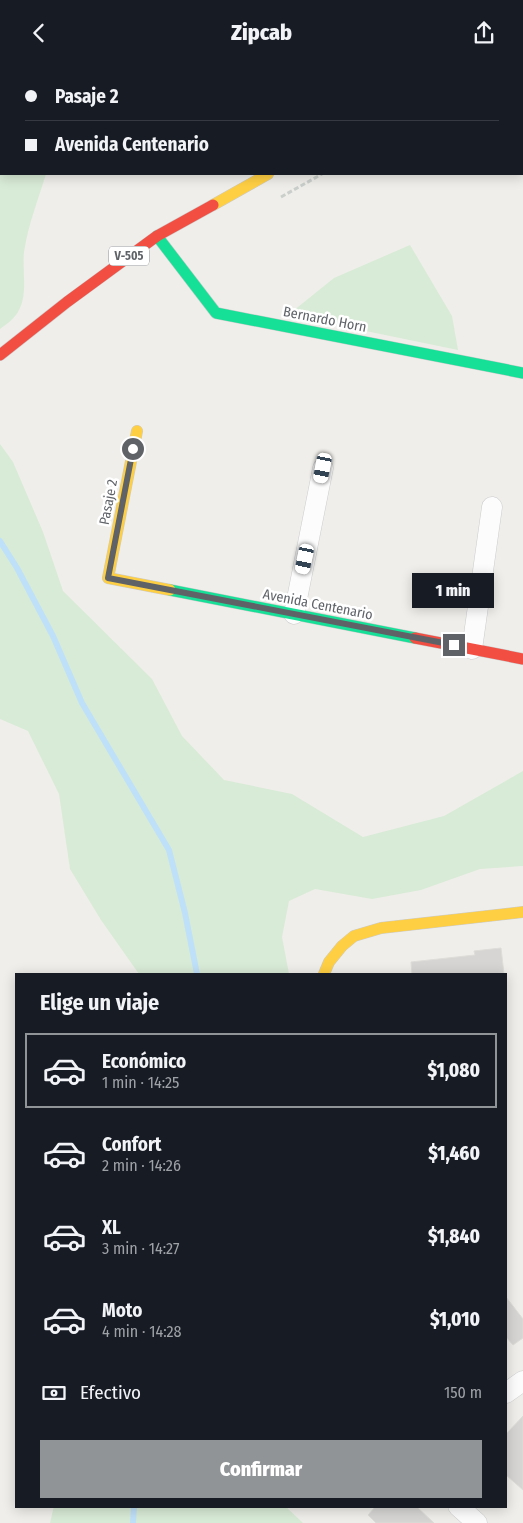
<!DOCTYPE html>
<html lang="es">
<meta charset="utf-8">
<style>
body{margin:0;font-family:"Fira Sans Condensed",sans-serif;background:#20242c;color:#f1f3f6;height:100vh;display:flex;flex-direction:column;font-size:19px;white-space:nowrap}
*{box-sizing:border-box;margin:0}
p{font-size:16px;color:#9ea1a6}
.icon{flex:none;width:28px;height:28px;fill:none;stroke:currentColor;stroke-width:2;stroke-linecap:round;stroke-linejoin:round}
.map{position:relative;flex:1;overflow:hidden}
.side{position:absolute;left:15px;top:908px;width:492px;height:535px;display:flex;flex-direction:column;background:#171b24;border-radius:0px;box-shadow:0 2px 12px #0003}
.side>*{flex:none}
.banner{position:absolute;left:0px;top:0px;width:524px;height:110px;box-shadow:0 2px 12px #0003;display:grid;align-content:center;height:110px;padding:0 25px;background:#171b24}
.end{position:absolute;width:22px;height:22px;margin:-11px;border:6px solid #5f6368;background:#fff;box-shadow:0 0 0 2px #fff}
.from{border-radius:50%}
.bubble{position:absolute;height:35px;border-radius:0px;background:#171b24;box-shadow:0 2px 12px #0003;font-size:16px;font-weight:800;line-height:35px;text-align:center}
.car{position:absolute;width:15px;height:30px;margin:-15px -8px;border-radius:6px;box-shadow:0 0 4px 1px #0007;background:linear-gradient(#fff 24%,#345 0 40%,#fff 0 76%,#345 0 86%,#fff 0)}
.banner b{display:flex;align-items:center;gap:18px;height:48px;font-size:19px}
.banner b+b{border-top:1px solid #363941}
.banner i{width:12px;height:12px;background:#f1f3f6}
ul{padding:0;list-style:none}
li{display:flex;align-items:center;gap:15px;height:75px;margin:0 10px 8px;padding:0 15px;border:2px solid transparent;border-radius:0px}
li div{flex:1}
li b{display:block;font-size:19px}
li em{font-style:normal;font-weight:800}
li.current{border-color:#919496}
li>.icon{width:45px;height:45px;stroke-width:1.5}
h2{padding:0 25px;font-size:22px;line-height:60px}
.pay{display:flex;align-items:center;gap:12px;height:55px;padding:0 25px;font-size:19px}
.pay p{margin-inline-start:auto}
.cta{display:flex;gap:10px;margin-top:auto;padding:10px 25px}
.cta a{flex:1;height:58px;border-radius:0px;background:#919496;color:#fff;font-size:20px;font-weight:800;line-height:58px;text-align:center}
header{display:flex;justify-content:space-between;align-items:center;height:65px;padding:0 25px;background:#171b24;font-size:22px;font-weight:800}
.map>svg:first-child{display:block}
.green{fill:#d8ebd6}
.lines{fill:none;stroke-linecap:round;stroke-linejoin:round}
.stream{stroke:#bfe0f9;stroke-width:6}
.building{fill:#d6d5d3;stroke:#deddd9}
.street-casing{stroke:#cbcccc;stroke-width:21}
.fast-casing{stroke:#cacacb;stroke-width:12}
.slow-casing{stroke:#cacacb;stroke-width:12}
.jam-casing{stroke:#cacacb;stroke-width:12}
.path{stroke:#cacfcc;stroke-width:3;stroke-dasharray:5 2.5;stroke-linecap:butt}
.street{stroke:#fdfcfc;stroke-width:20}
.fast{stroke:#16e098;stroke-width:11}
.slow{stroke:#ffcf43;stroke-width:11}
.jam{stroke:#f24e42;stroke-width:11}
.route{stroke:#5f6368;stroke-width:6}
.labels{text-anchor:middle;stroke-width:5;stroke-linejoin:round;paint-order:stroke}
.shield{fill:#fff;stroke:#8f9295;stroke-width:1}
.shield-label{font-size:12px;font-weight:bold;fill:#5f6368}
.street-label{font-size:14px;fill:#5f6368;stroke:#fff}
</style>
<header><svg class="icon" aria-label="back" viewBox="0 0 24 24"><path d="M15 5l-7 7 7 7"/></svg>Zipcab<svg class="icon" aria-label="share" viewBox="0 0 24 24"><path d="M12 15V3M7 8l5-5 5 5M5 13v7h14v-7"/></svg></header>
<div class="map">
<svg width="523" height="1458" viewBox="0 0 523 1458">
<rect width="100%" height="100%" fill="#efeeea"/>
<!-- green -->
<path class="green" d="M0,0l68,1h-67v108h45c-8,26 -18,51 -22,78 -2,19 4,41 -5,58 -4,8 -12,14 -19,19z
M410,180l42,71 6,34 -170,-35 46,-37z
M0,379l13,18 30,70 20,59 89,88 30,57 42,44 68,14 71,43 81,-21 79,-45v95l-43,3 -59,21 -49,9 -57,-10 -26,12 -7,36 7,37h-150l-38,-54 -31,-51 -11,-75 -31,-63 -28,-12z
M54,1441h231l18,17h-253z"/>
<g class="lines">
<!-- stream -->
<path class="stream" d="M0,476l17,27 36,68 29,67 87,147 16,63 12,61
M133,1458l1,-17"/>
</g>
<!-- building -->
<path class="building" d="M501,883l3,26h-92l-1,-12 64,-7 -1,-4z
M506,1232l17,22v19l-10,7 -7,-8z
M523,1351v74l-17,-15v-41z
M376,1441h40l18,17h-58l-8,-8z"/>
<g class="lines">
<!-- street casing -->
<g class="street-casing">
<path id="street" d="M352,0l1,1
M294,549l29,-146
M472,584l20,-142
M506,1328l17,-12
M458,1441l19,17"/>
</g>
<!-- fast casing -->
<g class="fast-casing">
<path id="fast" d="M157,171l59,77 307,60
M170,525l245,48"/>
</g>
<!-- slow casing -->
<g class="slow-casing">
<path id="slow" d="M213,140l55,-31
M137,366l-29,147 62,12
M324,909l5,-12 13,-16 12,-10 27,-8 142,-16"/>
</g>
<!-- jam casing -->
<g class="jam-casing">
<path id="jam" d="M458,1l2,-1
M0,290l67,-53 90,-66 56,-31
M415,573l108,21"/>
</g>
<!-- path -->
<path class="path" d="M513,1l3,-1
M281,132l41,-23"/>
<!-- street -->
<use href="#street" class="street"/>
<!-- fast -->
<use href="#fast" class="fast"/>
<!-- slow -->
<use href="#slow" class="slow"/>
<!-- jam -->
<use href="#jam" class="jam"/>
</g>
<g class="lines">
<!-- route -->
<path class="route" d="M133,384l-25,129 346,67"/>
</g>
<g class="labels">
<!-- shield labels -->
<rect class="shield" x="109" y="181.5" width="40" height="19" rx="4"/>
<g class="shield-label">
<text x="129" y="195">V-505</text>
</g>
<!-- street labels -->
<g class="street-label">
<text transform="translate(325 254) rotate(11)" y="5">Bernardo Horn</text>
<text transform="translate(108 437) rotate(-79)" y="5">Pasaje 2</text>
<text transform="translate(318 539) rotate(11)" y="5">Avenida Centenario</text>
</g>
</g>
</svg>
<i class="end from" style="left:133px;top:384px"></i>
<i class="end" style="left:454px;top:580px"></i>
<div class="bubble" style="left:412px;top:508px;width:82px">1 min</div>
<i class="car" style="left:323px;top:403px;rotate:191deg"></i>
<i class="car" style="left:305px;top:494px;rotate:192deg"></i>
<div class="banner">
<b><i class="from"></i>Pasaje 2</b>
<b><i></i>Avenida Centenario</b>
</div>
<section class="side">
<h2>Elige un viaje</h2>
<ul>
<li class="current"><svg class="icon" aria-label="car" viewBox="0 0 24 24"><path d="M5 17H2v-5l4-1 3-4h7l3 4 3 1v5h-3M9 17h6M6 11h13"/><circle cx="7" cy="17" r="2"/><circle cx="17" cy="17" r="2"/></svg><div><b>Económico</b><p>1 min · 14:25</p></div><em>$1,080</em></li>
<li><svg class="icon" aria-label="car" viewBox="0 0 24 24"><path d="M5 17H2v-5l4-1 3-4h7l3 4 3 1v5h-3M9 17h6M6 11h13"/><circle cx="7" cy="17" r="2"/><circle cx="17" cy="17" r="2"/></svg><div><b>Confort</b><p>2 min · 14:26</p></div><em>$1,460</em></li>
<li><svg class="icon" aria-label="car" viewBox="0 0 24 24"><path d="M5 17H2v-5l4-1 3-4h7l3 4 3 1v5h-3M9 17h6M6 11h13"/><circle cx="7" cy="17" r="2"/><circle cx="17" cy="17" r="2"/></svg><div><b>XL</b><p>3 min · 14:27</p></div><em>$1,840</em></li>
<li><svg class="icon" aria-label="car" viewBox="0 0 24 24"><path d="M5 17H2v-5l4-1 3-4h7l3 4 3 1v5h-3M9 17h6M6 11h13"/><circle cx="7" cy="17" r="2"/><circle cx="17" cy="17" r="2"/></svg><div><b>Moto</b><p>4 min · 14:28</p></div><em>$1,010</em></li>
</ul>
<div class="pay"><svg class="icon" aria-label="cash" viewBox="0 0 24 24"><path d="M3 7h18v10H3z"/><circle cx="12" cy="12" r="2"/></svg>Efectivo<p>150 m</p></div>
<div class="cta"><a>Confirmar</a></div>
</section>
</div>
